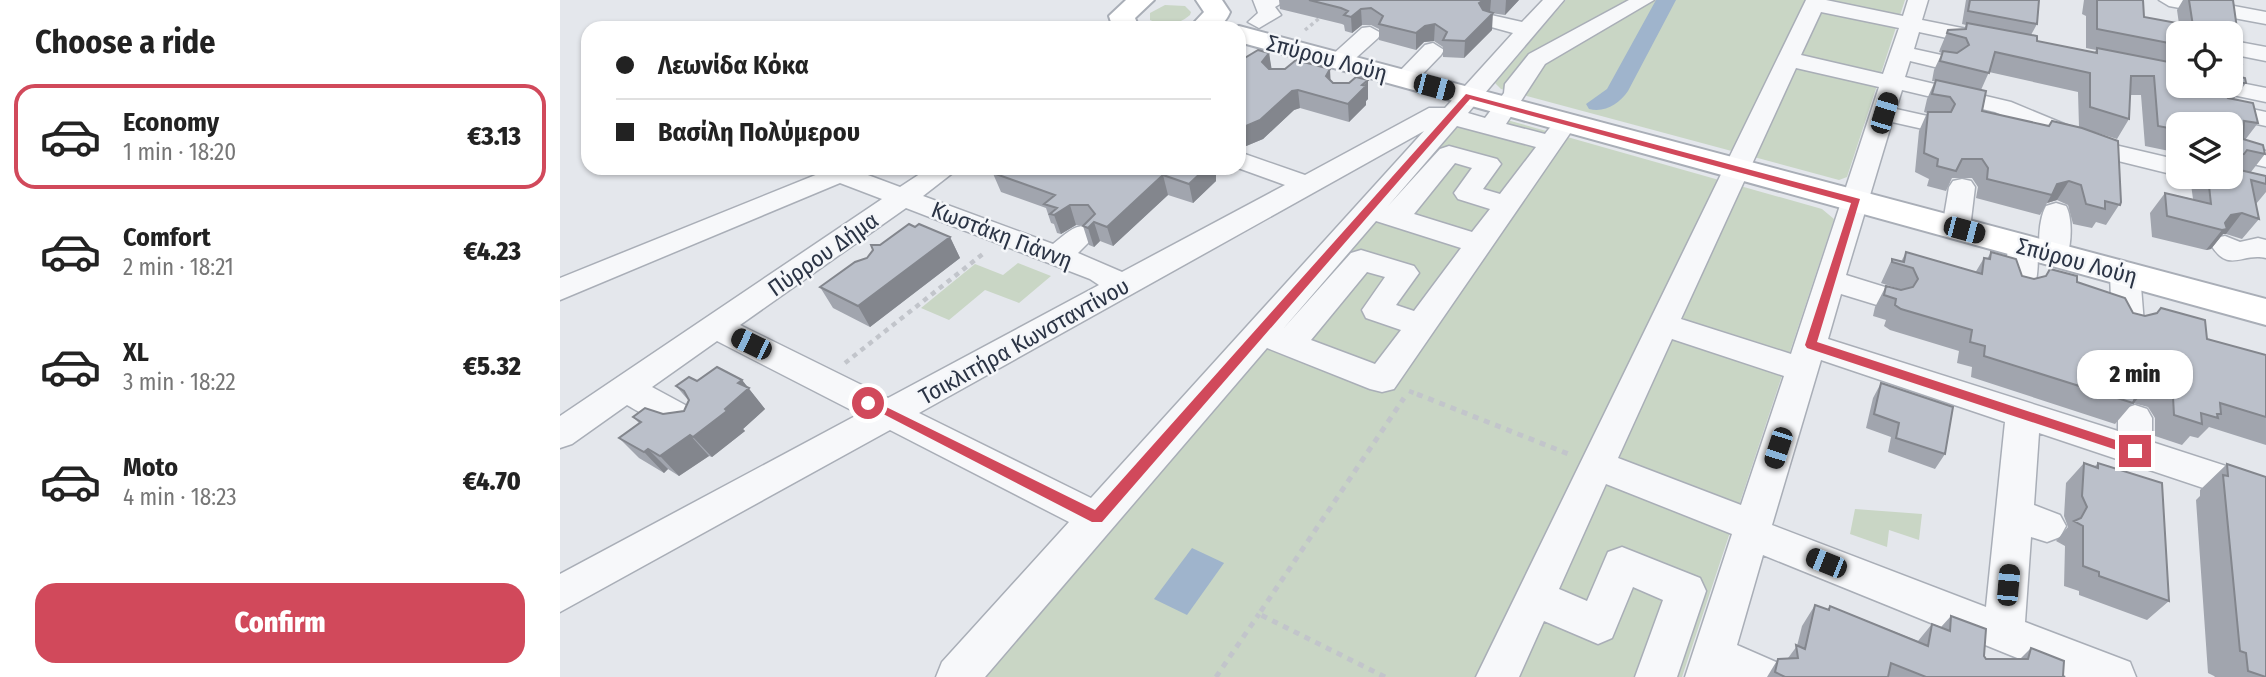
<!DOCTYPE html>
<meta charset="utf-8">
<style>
body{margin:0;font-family:"Fira Sans Condensed",sans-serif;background:#f6f6f6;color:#222;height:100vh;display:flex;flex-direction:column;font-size:26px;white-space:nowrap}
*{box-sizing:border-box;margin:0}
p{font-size:23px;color:#767676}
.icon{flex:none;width:38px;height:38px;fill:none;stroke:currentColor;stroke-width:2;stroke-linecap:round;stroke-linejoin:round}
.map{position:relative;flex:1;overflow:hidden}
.panel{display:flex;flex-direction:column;background:#fff;width:560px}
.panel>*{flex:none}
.top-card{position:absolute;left:21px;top:21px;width:665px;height:154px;border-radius:21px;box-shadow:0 2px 5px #0004;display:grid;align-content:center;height:154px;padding:0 35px;background:#fff}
.fabs{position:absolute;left:1606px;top:21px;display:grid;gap:14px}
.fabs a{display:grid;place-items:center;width:77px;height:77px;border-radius:14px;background:#fff;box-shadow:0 2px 5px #0004;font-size:35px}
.end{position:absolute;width:32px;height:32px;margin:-16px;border:9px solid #d1495b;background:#fff;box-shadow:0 0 0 4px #fff}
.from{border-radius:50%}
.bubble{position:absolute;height:49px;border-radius:21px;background:#fff;box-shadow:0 2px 5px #0004;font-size:23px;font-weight:800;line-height:49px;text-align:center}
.car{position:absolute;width:21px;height:42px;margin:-21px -10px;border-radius:9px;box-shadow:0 0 5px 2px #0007;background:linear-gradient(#222 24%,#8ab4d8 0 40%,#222 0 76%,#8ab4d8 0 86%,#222 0)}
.top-card b{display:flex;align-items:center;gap:24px;height:66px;font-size:26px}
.top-card b+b{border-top:2px solid #e0e0e0}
.top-card i{width:18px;height:18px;background:#222}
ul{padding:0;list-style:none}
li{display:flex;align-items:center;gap:21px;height:105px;margin:0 14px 10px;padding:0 21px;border:4px solid transparent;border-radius:21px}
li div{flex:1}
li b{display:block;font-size:26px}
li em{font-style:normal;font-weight:800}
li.on{border-color:#d1495b}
li>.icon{width:63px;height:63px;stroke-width:1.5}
h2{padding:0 35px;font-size:32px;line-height:84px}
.button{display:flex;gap:14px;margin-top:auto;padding:14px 35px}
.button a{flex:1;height:80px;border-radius:21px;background:#d1495b;color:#fff;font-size:28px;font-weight:800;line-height:80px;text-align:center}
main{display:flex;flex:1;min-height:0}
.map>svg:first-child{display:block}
.green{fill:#c9d6c5}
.water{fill:#9fb4cc}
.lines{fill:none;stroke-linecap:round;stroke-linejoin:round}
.canal{fill:#9fb4cc;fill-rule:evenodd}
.street-casing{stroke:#a9aeb7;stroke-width:3}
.secondary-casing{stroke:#a9aeb7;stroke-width:4}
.path-far2{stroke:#c2c5cb;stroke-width:3.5;stroke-dasharray:3.5 3.5;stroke-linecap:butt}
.path-far1{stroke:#c2c5cb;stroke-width:4.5;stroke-dasharray:5 5;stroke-linecap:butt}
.path{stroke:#c2c5cb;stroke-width:5;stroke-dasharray:6 6;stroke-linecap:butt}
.street{fill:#f7f8fa;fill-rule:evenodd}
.secondary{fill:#fff;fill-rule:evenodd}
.wall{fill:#a1a5ae;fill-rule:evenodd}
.shaded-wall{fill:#83868d}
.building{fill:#bbc0ca;stroke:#83868d;stroke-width:2}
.route{fill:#d1495b}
.labels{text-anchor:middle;stroke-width:5;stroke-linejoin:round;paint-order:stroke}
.street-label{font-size:23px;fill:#2b3445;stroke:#f4f6f9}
</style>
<main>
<section class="panel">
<h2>Choose a ride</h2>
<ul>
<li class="on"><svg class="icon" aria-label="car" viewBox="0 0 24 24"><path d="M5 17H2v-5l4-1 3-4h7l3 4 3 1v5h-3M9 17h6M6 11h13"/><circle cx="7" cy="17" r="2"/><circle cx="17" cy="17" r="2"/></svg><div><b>Economy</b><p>1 min · 18:20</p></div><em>€3.13</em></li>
<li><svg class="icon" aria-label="car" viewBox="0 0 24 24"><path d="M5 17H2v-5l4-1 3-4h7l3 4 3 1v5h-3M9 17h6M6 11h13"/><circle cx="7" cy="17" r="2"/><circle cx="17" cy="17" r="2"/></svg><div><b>Comfort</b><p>2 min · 18:21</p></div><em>€4.23</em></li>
<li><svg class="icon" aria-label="car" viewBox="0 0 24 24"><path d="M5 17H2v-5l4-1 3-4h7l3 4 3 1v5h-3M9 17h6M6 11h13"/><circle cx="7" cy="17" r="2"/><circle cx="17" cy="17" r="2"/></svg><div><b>XL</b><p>3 min · 18:22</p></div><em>€5.32</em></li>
<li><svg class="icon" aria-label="car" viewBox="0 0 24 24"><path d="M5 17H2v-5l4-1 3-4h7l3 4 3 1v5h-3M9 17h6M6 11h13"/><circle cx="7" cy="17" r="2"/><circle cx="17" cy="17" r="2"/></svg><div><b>Moto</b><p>4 min · 18:23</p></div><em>€4.70</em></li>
</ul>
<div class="button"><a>Confirm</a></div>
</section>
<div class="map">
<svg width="1706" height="677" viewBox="0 0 1706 677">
<rect width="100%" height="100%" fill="#e4e7ec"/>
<!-- green -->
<path class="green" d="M1006,0h339l-58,177 -8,3 -338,-91 -6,-6z
M605,5l20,1 6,6 -1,3c-11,10 -27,12 -40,5v-7z
M933,116l329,93 12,10 -152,458h-699l483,-560z
M458,263l33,13 -32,27 -34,-13 -36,30 -28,-12 54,-44 28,11z
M1295,509l67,5 -3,26 -30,-10 -2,17 -37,-13z"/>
<!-- water -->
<path class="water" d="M632,548l32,15 -37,52 -33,-16z"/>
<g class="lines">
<!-- canal -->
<path class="canal" d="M1096,0h20l-48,91c-9,13 -23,22 -39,18l-3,-5 21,-15z"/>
<!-- street casing -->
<g class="street-casing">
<path id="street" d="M693,0h32v1l-10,6 6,8 -22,13 -11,-6 10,-9z
M983,0h21l-96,113 17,5 19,-25 1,-9 24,-30 100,-54h25l-109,64 -39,60 39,10c8,-11 12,-13 25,-10l3,5 -179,260 -12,3 -12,-3 -103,-41 -282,329h-49l6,-15 127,-140 -179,-92 -330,182v-38l299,-160 -142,-73 -65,46 48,26 5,9 -5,9c-24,8 -51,-14 -73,-26l-55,39 -12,4v-32l322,-217 -42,-16 -280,117v-22l273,-110h16l51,19 29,-19h30l-36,28 130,48c14,-11 23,-22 41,-17l4,6 -20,20 44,19 163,-87 -47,-17 1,-16 66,23 124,-67h16l68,-75 -29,-8 -4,-4 4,-4 7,-2 31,7zM897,126l79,21 -36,47 -17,-5 18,-25 -4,-5 -48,-13 -9,3 -52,57zM864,131l-333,367 -172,-85zM895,163l17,5 -18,25 4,6 32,10 -18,23 -58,-18zM346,208l184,71 9,6 -211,113 -148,-73zM816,221l85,27 -47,63 -18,-6 23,-32 -5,-7 -53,-16 -10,3 -68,76zM807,272l18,5 -23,33 4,8 35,12 -26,34 -64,-24z
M1246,0h20l77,16 5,-16h20l-6,20 75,15 3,5 -11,7 -70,-15 -5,17 41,9 3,5 -11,7 -37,-9 -5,16 106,25 104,43 64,15v16l-81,-20 -103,-44 -93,-22 -6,19 45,10 3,5 -3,5 -9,2 -40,-9 -46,153 55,17 4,7 -4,7 -11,3 -49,-15 -13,45 290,92v-13l5,-9 12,-4 12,4 5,9v24l114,37v30l-227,-76 -5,72 26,10 6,11 -6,11 -13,5 -16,-5 -6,85 105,40 6,15h-72l-301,-122 -26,90 39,17 6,15h-97l47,-143 -126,-50 -47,105 28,12 21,-49 14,-5 78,31 6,13 -29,86h-42l28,-77 -30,-13 -21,51 -14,6 -54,-23 -25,56h-43zM1261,12l78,16 -16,46 -82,-19zM1236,68l83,19 -88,267 -110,-35zM1112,339l112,37 -43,129 -123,-47zM1261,360l184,62 -19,185 -214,-82z
M1599,0h43l64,12v12l-97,-18z
M810,27l11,6 -3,5 -31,28h-16l-3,-5 3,-5 31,-28z
M1679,42l27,5v14l-35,-7v-10z
M873,43l11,7 -3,5 -28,29h-16l-4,-5 4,-5 28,-29z
M1671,81l35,7v14l-52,-11 -4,-5h21z
M1664,103l42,9v14l-51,-11 -3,-5 3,-5z
M1671,143l35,8v16l-35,-8z
M1402,179l9,2 4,6 -5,41 -4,6 -10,3 -10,-3 -4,-6 7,-41 4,-6z
M1496,203l10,3c7,12 6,44 -2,56l-10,2 -10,-2c-8,-12 -5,-44 2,-56z
M1665,236l15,6 18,-4 8,2v18c-24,-6 -37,16 -55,-13l4,-7z
M1463,237l10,2c8,13 5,44 -2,56l-11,3 -11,-3c-7,-12 -4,-43 4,-56z
M1565,264l10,3 5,7 4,50 -5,8 -11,3 -11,-3 -5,-8 -2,-50 5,-7z"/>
</g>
<!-- secondary casing -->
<g class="secondary-casing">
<path id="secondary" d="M566,0h28l-19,18 4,10h-26l-4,-12z
M636,0h26l8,12c-8,20 -22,16 -41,16l15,-16z
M679,26l1027,273v26l-1027,-283v-14h-8z"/>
</g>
<!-- path-far2 -->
<path class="path-far2" d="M745,30l17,-14"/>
<!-- path-far1 -->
<path class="path-far1" d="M285,363l139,-110
M849,391l12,5"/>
<!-- path -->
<path class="path" d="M857,394l154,61
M656,677l43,-63
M825,677l-126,-63 145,-216"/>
<!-- street -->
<use href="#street" class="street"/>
<!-- secondary -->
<use href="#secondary" class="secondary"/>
</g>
<!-- wall -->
<path class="wall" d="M719,0h240l-14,15 -14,-2 1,17 -28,28 -21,-1v-10l-9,-6 -10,1 -8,8 -37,-10v-11l-8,-4h-9l-10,8 -7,-2 -1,-6 -2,-1 -62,-15z
M1406,0h73l-2,24 -6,11 6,1v5l57,12 2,-3 -10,-2v-32l-4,-2 2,-14h59l1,17 35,7 -2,-14 6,-10h50l9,64 -8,12 11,2 1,5 -12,16 19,4 5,20 -13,17 18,5 2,9 -14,18 15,4v16l-10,12 3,15 -17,20 -16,-5h-3l-12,15 -5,1 -54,-13 -2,-24 15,-20 28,6 -3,-22h41v-53h-52v29l-34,-7 -4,-51h-11l-1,24 -12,20 -29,-9 30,11 3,61 -15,23 -10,-3 -4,6 -19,-4 -5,-19 -11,-5 -10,3 -7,12 -64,-17 2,-11 -6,-9h-20l-6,13 -19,-5 2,-7 -14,-7 4,-41 8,-18 -3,-1 3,-13 8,-18h-3l2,-11 8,-17 -3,-1 1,-3 8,-19 16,-1 2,-4 -4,-1zM1619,33h52v53h-52zM1429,72l89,20 1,35 -27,-6 -3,5 -67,-15 4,-20 -5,-1z
M709,53l2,16 60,12 2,2 35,16 -2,2v4l-17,17 -49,-14 -6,2 -31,29 -24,10v-91l4,1z
M431,169l225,5v7l-23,22 -25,-8 -55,51 -13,-5 -6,6 -5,-2 -6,-19 1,-1h-8l-15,9 -4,-1 -3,-9 -3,-1 -5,-15 -45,-16z
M355,227l35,10 10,21 -90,69 -37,-19 -13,-21 47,-29 13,-13z
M1346,252l69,21 9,-15 3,1 4,-7 31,24 12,3 11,-2 5,-8 27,13 56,31 74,26 59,16v90l-57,-18 -11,11 -8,-2 -8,9 -27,-9v-18l-7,-11 -15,-4 -18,21 -144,-47 1,-10 -15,-4 2,-12 -69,-21 -6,-4 2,-6 -13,-4 2,-9 11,-21 16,4 -21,-7 11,-24 9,3z
M182,380l23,29 -22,20 2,2 -33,26 -3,-1 -30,20 -11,-7 -4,4 -25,-15 -20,-20 20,-15 -6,-6 51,-6 5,-10 -13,-15 21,-5z
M1321,383l64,71 -10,15 -47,-17 3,-15 -25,-9 7,-30z
M1524,463l11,3 3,-3 71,138 -22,19 -68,-25v-4l-15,-5 1,-40 -9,-5 12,-14 -4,-11 2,-33z
M1667,464l39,213h-51l-1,-1 -6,-3 -12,-173 4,-4v-6z
M1255,605l12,5 3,-4 88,35 14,-17 9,3 10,-11 35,43h34l11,-11 34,29h-298l11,-18 10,-1 9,-12 5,-20z"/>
<!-- shaded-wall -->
<path class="shaded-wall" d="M924,0h7l-1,12 -12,7 1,-16z
M946,0h13l-14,15z
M801,9l1,16 -10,8 -1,-16z
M933,13l-1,17 -28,28 1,-17z
M875,24l-1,17 -10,1 -8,8v-17l9,-7z
M709,53l3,18 -8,9 -2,-18z
M770,69l1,19 -5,-12z
M808,80v19l-2,2v4l-17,17 -1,-18z
M738,90l2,18 -6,2 -31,29 -24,10v-20l53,-38z
M646,168h16l-6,6v7l-23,22 -4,-19z
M603,175l5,20 -55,51 -6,-19z
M1509,181l-12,19 -10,3 10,-19z
M510,205l6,20 -15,9 -7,-19z
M1682,213l-16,21h-3l-12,15 -5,1 16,-20 -3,-1 12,-14z
M534,222l6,19 -6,6 -6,-19z
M390,237l10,21 -90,69 -12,-21z
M182,380l23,29 -22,20 2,2 -33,26 -19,-20 32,-28 13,-26z
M1592,382l-18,21h-1l7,-17z
M130,435l19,21 -30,20 -19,-20z
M88,449l20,20 -4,4 -20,-21z"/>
<!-- building -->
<path class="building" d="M749,0h175l-5,3 4,7 10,3 -28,28 -22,-1 4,-8 -12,-8 -10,2 -9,7 -37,-9 4,-8 -12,-8 -10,1 -10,8 -7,-2 4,-4 -7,-3z
M1410,0h69l-2,24 -69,-13z
M1537,0h46l1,17 49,9 -4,-26h44l9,64 -11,1v-32h-52v12l-82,-16z
M1407,23l70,13v5l60,12v-5l82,16v22h48l-4,6 5,6 25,5 5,20 -14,-2 -1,18 20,6 2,9 -18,-4 -3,4 -13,1v-31h-52v6l-21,-4 -4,-50h-23l-2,43 -39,-12v-34l-95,-21 -6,21 -49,-12 3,-10 14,2 12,-8 -3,-7 -19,-5 1,-3 18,-1z
M698,50l11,3 -7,9 7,7h16l11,-9 34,9 -4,7 7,7h16l7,-6 12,3 -6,5 4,1 -18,18 -50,-14 -6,1 -32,29 -21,9v-71l4,1z
M1671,75l14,3 1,5h-15z
M1376,80l50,11 -4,20 67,15 3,-5 30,7 36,13 3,61 -1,3 -15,-4v8l-19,-5 -5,-19 -12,-4 -12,3 -5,11 -65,-16 1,-11 -6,-9h-20l-6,12 -19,-5 1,-7 -14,-6 4,-41h23l4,-8 -5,-7 -18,-3z
M432,168h214l-17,16 -26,-9 -56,52 -13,-5 -6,6 -5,-2 12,-12 -7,-9h-18l-16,10 -4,-1 7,-6 -13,-4 11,-9 -62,-22 3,-2 -5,-2z
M1671,168l35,8v8l-15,-4 8,39 -17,-6 -11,2 -6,8 2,6 -5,1 -55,-14 -2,-23 46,11 -3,-27h23z
M349,224l6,3 4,-3 31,13 -92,69 -38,-19 35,-25 12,-4 6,-8 -2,-5h9z
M1346,252l76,22 2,-16 6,1 1,-7 25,7 6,17 12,3 12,-3 4,-7 27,7v6l48,16 8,15 12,3 12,-3 4,-5 44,12 2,19 59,16v62l-46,-14 1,11h-4l1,4 -17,-5 1,11 -28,-9 -1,-18 -7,-11 -14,-4 -12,4 -7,17 -149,-47 1,-10 -15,-4 2,-12 -71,-21 -6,-4 1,-6 -12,-4 2,-9 15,4 12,-3 5,-8 -5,-11 -21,-6v-3l12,3z
M157,367l25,13 -4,3 11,5 -24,21 2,2 -34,26 -3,-2 -30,21 -12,-7 -4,3 -25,-14 22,-16 -8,-5 12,-9 18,6 21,-3 5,-11 -5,-9 -8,-5 13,-9 8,4z
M1321,383l72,24 -8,47 -49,-16 3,-15 -25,-9z
M1524,463l14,5v-5l64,20 7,118 -70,-25v-4l-16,-6v-40l-9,-5 7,-3 6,-11 -5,-11z
M1667,464l39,13v200l-18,-6 -2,-18 -6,-2 -17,-176 5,1z
M1255,605l14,5 1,-4 98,40 4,-22 18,7 1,-15 35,13 -2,27 2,3h42l3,-11 33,13 -1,15 2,1h-139l-35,-14 -3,14h-103l-10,-5 3,-13 20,-1 -2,-13 9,4z"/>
<!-- route -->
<path class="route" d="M906,94l394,105 -43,143 323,106v7l-5,1 -328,-108 -2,-3 46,-142 -381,-104 -368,423h-10l-230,-119 1,-3h9l223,110z"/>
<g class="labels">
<!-- street labels -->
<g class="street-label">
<text transform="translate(767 58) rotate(15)" y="8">Σπύρου Λούη</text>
<text transform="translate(442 235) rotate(21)" y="8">Κωστάκη Γιάννη</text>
<text transform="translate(263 254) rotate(-35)" y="8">Πύρρου Δήμα</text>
<text transform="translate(1517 261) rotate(15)" y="8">Σπύρου Λούη</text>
<text transform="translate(464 341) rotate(-29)" y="8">Τσικλιτήρα Κωνσταντίνου</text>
</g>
</g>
</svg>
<div class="fabs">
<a><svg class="icon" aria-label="locate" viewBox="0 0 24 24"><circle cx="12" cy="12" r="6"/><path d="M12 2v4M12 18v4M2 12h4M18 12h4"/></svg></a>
<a><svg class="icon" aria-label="layers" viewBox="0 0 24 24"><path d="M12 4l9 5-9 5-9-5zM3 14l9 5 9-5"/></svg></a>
</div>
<i class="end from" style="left:308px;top:403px"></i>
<i class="end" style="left:1575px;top:451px"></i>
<div class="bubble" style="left:1517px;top:350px;width:116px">2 min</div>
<i class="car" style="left:874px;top:87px;rotate:105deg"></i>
<i class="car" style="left:1324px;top:113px;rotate:17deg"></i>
<i class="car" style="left:1404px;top:230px;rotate:105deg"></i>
<i class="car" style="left:191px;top:344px;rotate:296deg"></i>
<i class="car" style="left:1218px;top:448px;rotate:198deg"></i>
<i class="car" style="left:1266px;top:563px;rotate:292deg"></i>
<i class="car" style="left:1448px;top:585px;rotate:5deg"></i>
<div class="top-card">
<b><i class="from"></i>Λεωνίδα Κόκα</b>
<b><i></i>Βασίλη Πολύμερου</b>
</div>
</div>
</main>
